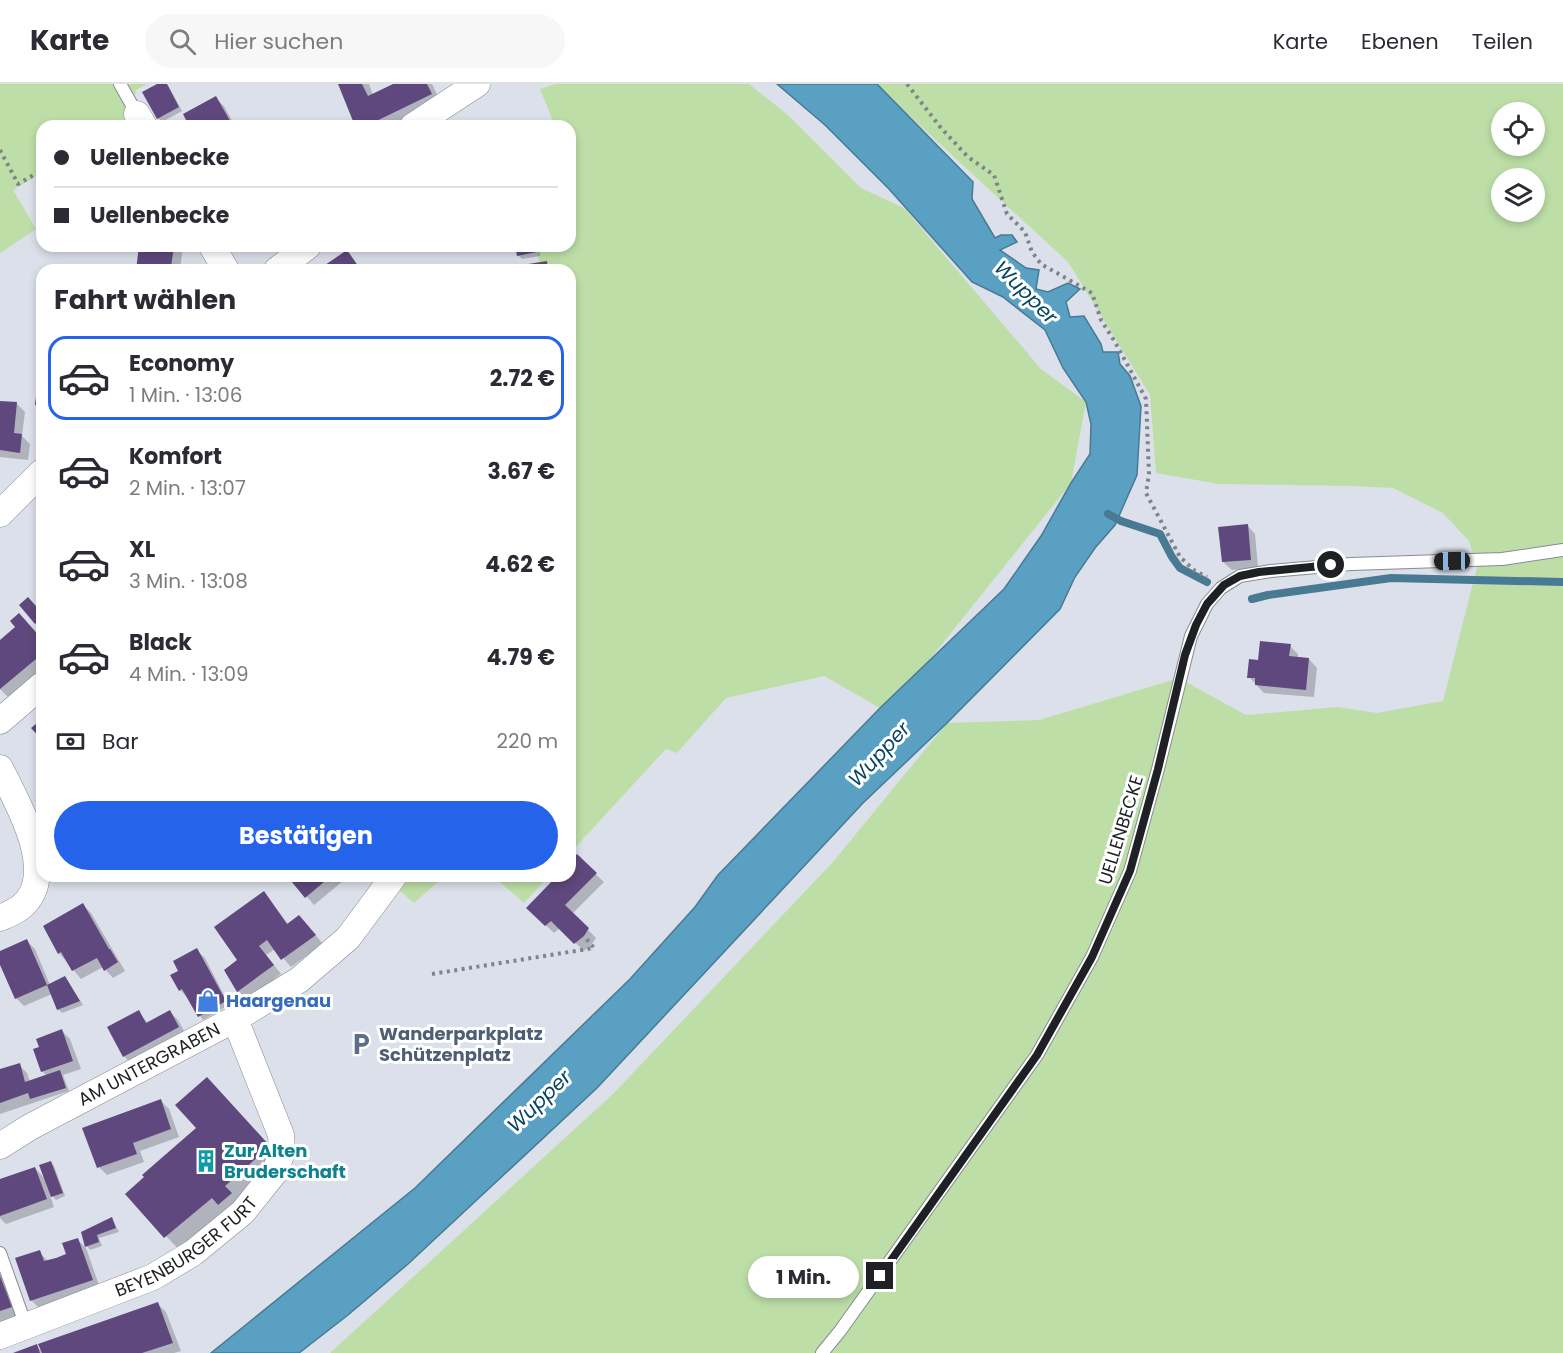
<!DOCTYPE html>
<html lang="de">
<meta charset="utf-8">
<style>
body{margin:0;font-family:Poppins,sans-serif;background:#f7f7f7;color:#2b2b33;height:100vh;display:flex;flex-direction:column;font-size:22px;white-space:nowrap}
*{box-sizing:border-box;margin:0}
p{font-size:20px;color:#7c7c81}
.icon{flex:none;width:33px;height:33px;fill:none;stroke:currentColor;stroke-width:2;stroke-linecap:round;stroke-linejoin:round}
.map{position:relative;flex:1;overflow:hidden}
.panel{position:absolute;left:36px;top:180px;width:540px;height:618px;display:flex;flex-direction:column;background:#fff;border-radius:18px;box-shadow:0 3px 9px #0003}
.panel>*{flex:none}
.banner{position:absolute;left:36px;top:36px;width:540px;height:132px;border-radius:18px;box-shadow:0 3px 9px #0003;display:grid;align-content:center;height:132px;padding:0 18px;background:#fff}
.tools{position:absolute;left:1491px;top:18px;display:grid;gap:12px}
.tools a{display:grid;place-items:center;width:54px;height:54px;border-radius:50%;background:#fff;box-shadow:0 3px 9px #0003;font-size:30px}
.end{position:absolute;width:27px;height:27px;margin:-14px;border:8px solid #1f2023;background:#fff;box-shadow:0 0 0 3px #fff}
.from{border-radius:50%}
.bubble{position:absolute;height:42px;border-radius:21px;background:#fff;box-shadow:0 3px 9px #0003;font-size:20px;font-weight:700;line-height:42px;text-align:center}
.car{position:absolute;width:18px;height:36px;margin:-18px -9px;border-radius:8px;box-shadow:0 0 4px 2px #0007;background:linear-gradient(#222 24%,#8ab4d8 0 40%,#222 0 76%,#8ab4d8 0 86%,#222 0)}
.banner b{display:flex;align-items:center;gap:21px;height:57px;font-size:22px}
.banner b+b{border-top:2px solid #e1e1e2}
.banner i{width:15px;height:15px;background:#2b2b33}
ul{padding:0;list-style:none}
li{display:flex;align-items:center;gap:18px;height:84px;margin:0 12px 9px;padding:0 6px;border:3px solid transparent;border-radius:18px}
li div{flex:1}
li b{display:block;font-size:22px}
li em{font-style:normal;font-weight:700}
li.on{border-color:#2563eb}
li>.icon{width:54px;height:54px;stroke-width:1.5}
h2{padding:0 18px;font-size:27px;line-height:72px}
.pay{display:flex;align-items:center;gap:15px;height:66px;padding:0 18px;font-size:22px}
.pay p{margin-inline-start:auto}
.button{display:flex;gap:12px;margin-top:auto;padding:12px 18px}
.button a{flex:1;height:69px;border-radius:36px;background:#2563eb;color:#fff;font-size:24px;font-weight:700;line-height:69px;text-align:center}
header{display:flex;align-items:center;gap:36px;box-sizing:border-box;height:84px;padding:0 30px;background:#fff;border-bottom:2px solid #e1e1e2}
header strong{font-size:28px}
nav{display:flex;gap:33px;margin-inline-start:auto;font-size:21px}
.search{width:420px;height:54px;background:#f7f7f7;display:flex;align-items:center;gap:15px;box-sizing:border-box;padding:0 21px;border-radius:33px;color:#7c7c81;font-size:22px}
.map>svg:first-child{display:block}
.green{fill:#bddfa7;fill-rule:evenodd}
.water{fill:#5aa0c3;stroke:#487a93;stroke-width:1.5}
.shadow{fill:#0003}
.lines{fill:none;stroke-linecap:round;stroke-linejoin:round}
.stream{stroke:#487a93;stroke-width:8}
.building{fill:#5f487d}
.lane-casing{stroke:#878b93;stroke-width:14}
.street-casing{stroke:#878b93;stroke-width:27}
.path{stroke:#81838a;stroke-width:4;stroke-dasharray:3 4.5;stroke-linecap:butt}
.lane{stroke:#fff;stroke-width:12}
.street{stroke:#fff;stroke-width:26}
.route{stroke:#1f2023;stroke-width:8}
.labels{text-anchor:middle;stroke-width:6;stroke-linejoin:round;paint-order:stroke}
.street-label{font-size:18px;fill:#1f2023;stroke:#fff}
.shop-label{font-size:18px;font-weight:bold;fill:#366cbe;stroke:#fff;text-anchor:start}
.service-label{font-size:18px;font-weight:bold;fill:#4e5e75;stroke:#fff;text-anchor:start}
.culture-label{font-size:18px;font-weight:bold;fill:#0d838f;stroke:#fff;text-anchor:start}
.water-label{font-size:20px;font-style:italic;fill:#09455e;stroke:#fff}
</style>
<header>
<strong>Karte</strong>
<div class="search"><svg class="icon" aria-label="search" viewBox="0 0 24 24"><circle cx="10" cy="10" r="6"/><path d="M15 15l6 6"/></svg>Hier suchen</div>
<nav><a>Karte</a><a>Ebenen</a><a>Teilen</a></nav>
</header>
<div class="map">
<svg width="1563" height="1269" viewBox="0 0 1563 1269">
<rect width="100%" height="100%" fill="#dce0ea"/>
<!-- green -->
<path class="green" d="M0,0h147l-11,6 -6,32 -8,4h-80v47l-29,17 23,39 -36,24z
M555,0h194l39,31 73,73 43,20 137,161 45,33 -15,81 -141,176 -50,49 -56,-32 -98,22 -49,55 -11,-4 -96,104v-583h-29l-5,-24h34v-70l4,-3 -4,-10v-37h-15l-15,-37z
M875,0h688v1269h-1233l283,-259 219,-231 115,-140 92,-3 140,-42 67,37 92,-8 39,6 66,-12 34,-134 -8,-26 -26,-28 -50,-25 -41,-2 -133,-2 -63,-11 -6,-78 -82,-133zM1502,28h32v34h-32zM1502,94h32v34h-32z
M407,792h38l-31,27 -14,-12z
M493,792h56l-25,27z"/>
<!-- water -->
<path class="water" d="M777,0h100l96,98 -1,17 23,39 6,-3h11l5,7 -17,8 26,18 13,2 -3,19 12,3 20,-9 12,6 -14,13 4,15 14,-1 17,28 2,8h15l2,12 10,12 11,30 -4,69 -22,50 -20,23 -20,29 -15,32 -113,114 -84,80 -266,285 -189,176 -60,51 -49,38h-88l204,-165 215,-209 65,-72 23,-32 162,-167 124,-119 37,-53 30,-53 19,-29 1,-30 -5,-22 -23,-34 -18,-38 -42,-33 -31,-15 -83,-93 -64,-64z"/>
<!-- shadow -->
<path class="shadow" d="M160,0l8,1 14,26 -20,11 -4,-4z
M339,0h30l4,11 24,-11h35l11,23 -39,19h-47z
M215,14l9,8 11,20h-44z
M139,162h44l-3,24h-42z
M517,162h22l1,10 -18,3 -4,-4z
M0,318l17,2 8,8 -3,24 8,8 -2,16 -28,-3z
M1247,441l8,9 3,33 -26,3 -9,-8z
M21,521l21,9v10l-2,2z
M42,556v29l-34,28 -8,-8v-47z
M1290,562l8,8v4l11,1 8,9 -3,29 -50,-4 -15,-16 10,-15z
M577,773l27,25 -32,32 24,24 -4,6 -8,7 -24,-23 -6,5 -26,-25 31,-32h11v-12z
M289,792h60l-35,29z
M264,809l25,32h18l16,19 -32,23 -16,-18 -9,6 15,19 -35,26 -8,-8 -12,-22 13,-10z
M83,821l8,8 34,58 -12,7 -10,-11 -22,12 -22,-26z
M27,857l8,8 15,36 18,-3 15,23 -21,8 -4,-4 -6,-15 -28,12 -8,-8 -16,-37v-9z
M196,866l9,8 24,47 -26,15 -15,-22 -8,-8 -8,-15 8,-4z
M138,928l10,11 22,-11 8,8 9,16 -55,29 -8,-9z
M62,947l8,8 11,30 -18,6 6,16 -69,23v-44l19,-5 8,8 3,9 17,-6 -5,-5 -1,-23z
M207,995l79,85 -104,89 -55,-59 71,-66z
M161,1017l8,8 10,28 -39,14 4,11 -37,13 -8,-8z
M50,1078l4,4 11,30 -9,4 -7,-8 5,15 -48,17 -6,-6v-37l35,-13 11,12z
M112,1135l7,13 -20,6 3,8 -12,4 -3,-4z
M78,1156l8,8 14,40 -60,21 -8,-8 -15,-42 22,-7 9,9 20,-6z
M0,1189l5,5 14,38 -19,6z
M158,1220l8,8 15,39 -7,2h-158l20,-7 7,6z"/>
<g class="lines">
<!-- stream -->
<path class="stream" d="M1108,430l13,7 39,13 12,23 8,11 27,14
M1252,515l16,-4 123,-17 172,4"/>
</g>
<!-- building -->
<path class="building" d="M157,0h10l12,23 -22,12 -15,-27z
M338,0h24l6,12 25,-12h34l5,10 -66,32h-11z
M216,12l17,30h-44l-6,-12z
M139,162h35l-3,21 7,1v2h-42z
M515,162h21l1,6 -20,4z
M347,166l14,20h-45l9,-5z
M547,177l1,9h-25l-1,-5z
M37,305h5v17l-7,-1z
M0,317l17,1 -3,31 8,1 -2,19 -20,-3z
M1248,440l3,36 -29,2 -4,-35z
M28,513l14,16v4l-7,7 -16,-19z
M19,529l23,26v15l-42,35v-49l15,-13 -5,-6z
M1260,557l31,3 -2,12 20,2 -3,32 -51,-5v-7h-8l2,-19 9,1z
M42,635v21l-11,-12z
M577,770l20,19 -32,32 24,23 -5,8 -10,8 -23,-23 -6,5 -19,-18 31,-32h13v-14z
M287,792h44l-26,22z
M264,807l23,33 12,-9 17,20 -35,25 -14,-20 -8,6 15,19 -37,27 -13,-22 13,-10 -23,-33z
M83,819l26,46h1l8,13 -14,9 -7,-13 -25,13 -11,-19 -3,2 -15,-28z
M27,855l20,46 -32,14 -15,-34v-14z
M197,864l29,53 -28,16 -16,-28 -3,2 -9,-16 8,-4 -5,-10z
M65,892l15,25 -23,9 -10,-25z
M139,926l7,13 24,-13 9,17 -56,30 -16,-30z
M62,945l11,32 -32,11 -8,-23 6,-2 -3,-8z
M20,979l5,19 35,-12 6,18 -36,11 -2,-6 -28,10v-34z
M207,993l63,69 -45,40 7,7 -14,12 -6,-7 -48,40 -39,-44 19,-17 -2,-2 54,-47 -21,-23z
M161,1015l10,30 -38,14 4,11 -40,14 -15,-40z
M51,1077l12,32 -12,4 -12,-32z
M35,1083l12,32 -47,17v-37z
M112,1133l4,11 -19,7 2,7 -14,5 -4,-15z
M78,1154l15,42 -63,21 -15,-43 25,-8 4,11 12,-3 10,-4 -4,-11z
M0,1192l12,31 -12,4z
M158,1218l15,41 -31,10h-100l-4,-9z
M37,1260l3,9h-27z"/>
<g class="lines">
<!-- lane casing -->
<g class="lane-casing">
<path id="lane" d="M120,0l17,30
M0,1169l26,73
M822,1269l18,-22 197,-276 55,-98 38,-86 28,-102 33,-133 16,-32 14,-16 19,-12 31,-5 80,-7 151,-5 61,-9"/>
</g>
<!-- street casing -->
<g class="street-casing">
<g id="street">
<path d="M137,30l7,12"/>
<path d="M413,42l64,-42"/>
<path d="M212,162l14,24"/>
<path d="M277,186l31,-24"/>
<path d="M0,430l42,-42"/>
<path d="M0,637l42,-36"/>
<path d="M0,684c17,34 55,99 27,133 -7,9 -18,13 -27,17"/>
<path id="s1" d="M0,1062l30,-19 205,-108 64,-39 49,-42 46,-62"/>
<path id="s2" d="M0,1252l153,-59 40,-24 50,-41 32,-40 7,-20 -1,-17 -46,-116"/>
</g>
</g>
<!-- path -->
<path class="path" d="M907,0l34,44 27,29 26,18 13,39 18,18 7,20 9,12 51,29 9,27 14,22 31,57 3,75 -3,19 34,64 15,14 12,6
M0,66l18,34 24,-14
M432,890l162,-26 -10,-12"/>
<!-- lane -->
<use href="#lane" class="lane"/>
<!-- street -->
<use href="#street" class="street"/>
</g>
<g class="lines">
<!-- route -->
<path class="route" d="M880,1192l157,-221 55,-98 38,-86 28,-102 27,-114 11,-30 11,-21 17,-19 16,-9 19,-4 72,-7"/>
</g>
<!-- icons -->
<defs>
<g id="shop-bare" transform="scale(1.8)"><path d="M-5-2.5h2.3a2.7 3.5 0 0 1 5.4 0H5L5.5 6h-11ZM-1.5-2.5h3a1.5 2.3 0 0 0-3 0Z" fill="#3f7fe0" stroke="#fff" stroke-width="2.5" paint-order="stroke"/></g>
<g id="parking-bare" transform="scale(1.8)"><path d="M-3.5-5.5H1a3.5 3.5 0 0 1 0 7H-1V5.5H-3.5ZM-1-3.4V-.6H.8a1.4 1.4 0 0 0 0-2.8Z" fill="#5c6f8a" stroke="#fff" stroke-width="2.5" paint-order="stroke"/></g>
<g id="building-bare" transform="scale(1.8)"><path d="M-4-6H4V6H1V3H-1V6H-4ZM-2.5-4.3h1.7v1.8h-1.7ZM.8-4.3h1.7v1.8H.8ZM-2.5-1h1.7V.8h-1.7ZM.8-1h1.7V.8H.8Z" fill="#0f9aa8" stroke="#fff" stroke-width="2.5" paint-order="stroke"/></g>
</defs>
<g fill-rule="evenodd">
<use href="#shop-bare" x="208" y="917"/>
<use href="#parking-bare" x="361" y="960"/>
<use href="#building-bare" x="206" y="1077"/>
</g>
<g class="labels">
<!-- street labels -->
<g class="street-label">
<text transform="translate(1121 746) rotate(-73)" y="6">UELLENBECKE</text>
<text dy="6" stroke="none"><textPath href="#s1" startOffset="170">AM UNTERGRABEN</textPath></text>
<text dy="6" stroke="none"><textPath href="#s2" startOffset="208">BEYENBURGER FURT</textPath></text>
</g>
<!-- shop labels -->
<g class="shop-label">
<text x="226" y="923">Haargenau</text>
</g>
<!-- service labels -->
<g class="service-label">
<text x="379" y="956">Wanderparkplatz<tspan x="379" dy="21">Schützenplatz</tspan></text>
</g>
<!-- culture labels -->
<g class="culture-label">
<text x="224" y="1073">Zur Alten<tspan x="224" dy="21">Bruderschaft</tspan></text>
</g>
<!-- water labels -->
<g class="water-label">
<text transform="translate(1026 208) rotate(45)" y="7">Wupper</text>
<text transform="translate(879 670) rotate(-47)" y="7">Wupper</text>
<text transform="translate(539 1017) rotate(-44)" y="7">Wupper</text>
</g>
</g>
</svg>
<div class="tools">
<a><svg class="icon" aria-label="locate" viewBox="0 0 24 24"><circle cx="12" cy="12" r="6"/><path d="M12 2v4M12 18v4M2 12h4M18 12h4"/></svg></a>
<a><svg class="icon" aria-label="layers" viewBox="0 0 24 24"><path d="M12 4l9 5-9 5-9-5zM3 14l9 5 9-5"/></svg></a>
</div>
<i class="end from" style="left:1331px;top:481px"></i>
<i class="end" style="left:880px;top:1192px"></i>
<div class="bubble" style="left:748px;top:1172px;width:111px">1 Min.</div>
<i class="car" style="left:1452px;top:477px;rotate:269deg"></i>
<div class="banner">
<b><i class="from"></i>Uellenbecke</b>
<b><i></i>Uellenbecke</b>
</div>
<section class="panel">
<h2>Fahrt wählen</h2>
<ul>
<li class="on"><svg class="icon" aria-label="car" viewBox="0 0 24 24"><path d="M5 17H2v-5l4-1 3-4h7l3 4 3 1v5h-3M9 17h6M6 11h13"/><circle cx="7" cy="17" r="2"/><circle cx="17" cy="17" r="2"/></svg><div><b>Economy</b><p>1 Min. · 13:06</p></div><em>2.72 €</em></li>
<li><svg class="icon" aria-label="car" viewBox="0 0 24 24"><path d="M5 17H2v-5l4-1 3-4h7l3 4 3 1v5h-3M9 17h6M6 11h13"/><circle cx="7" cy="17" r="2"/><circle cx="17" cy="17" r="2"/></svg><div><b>Komfort</b><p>2 Min. · 13:07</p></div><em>3.67 €</em></li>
<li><svg class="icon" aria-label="car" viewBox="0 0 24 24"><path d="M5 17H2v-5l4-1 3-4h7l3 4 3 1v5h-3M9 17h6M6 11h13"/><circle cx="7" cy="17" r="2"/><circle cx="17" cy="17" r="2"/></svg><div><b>XL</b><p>3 Min. · 13:08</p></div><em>4.62 €</em></li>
<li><svg class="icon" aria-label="car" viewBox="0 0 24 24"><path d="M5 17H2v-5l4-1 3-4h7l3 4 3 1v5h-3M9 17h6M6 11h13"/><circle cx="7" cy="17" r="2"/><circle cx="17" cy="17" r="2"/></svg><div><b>Black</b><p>4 Min. · 13:09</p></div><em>4.79 €</em></li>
</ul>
<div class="pay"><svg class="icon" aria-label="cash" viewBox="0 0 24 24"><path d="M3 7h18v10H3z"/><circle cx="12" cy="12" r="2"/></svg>Bar<p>220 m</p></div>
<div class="button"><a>Bestätigen</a></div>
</section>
</div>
